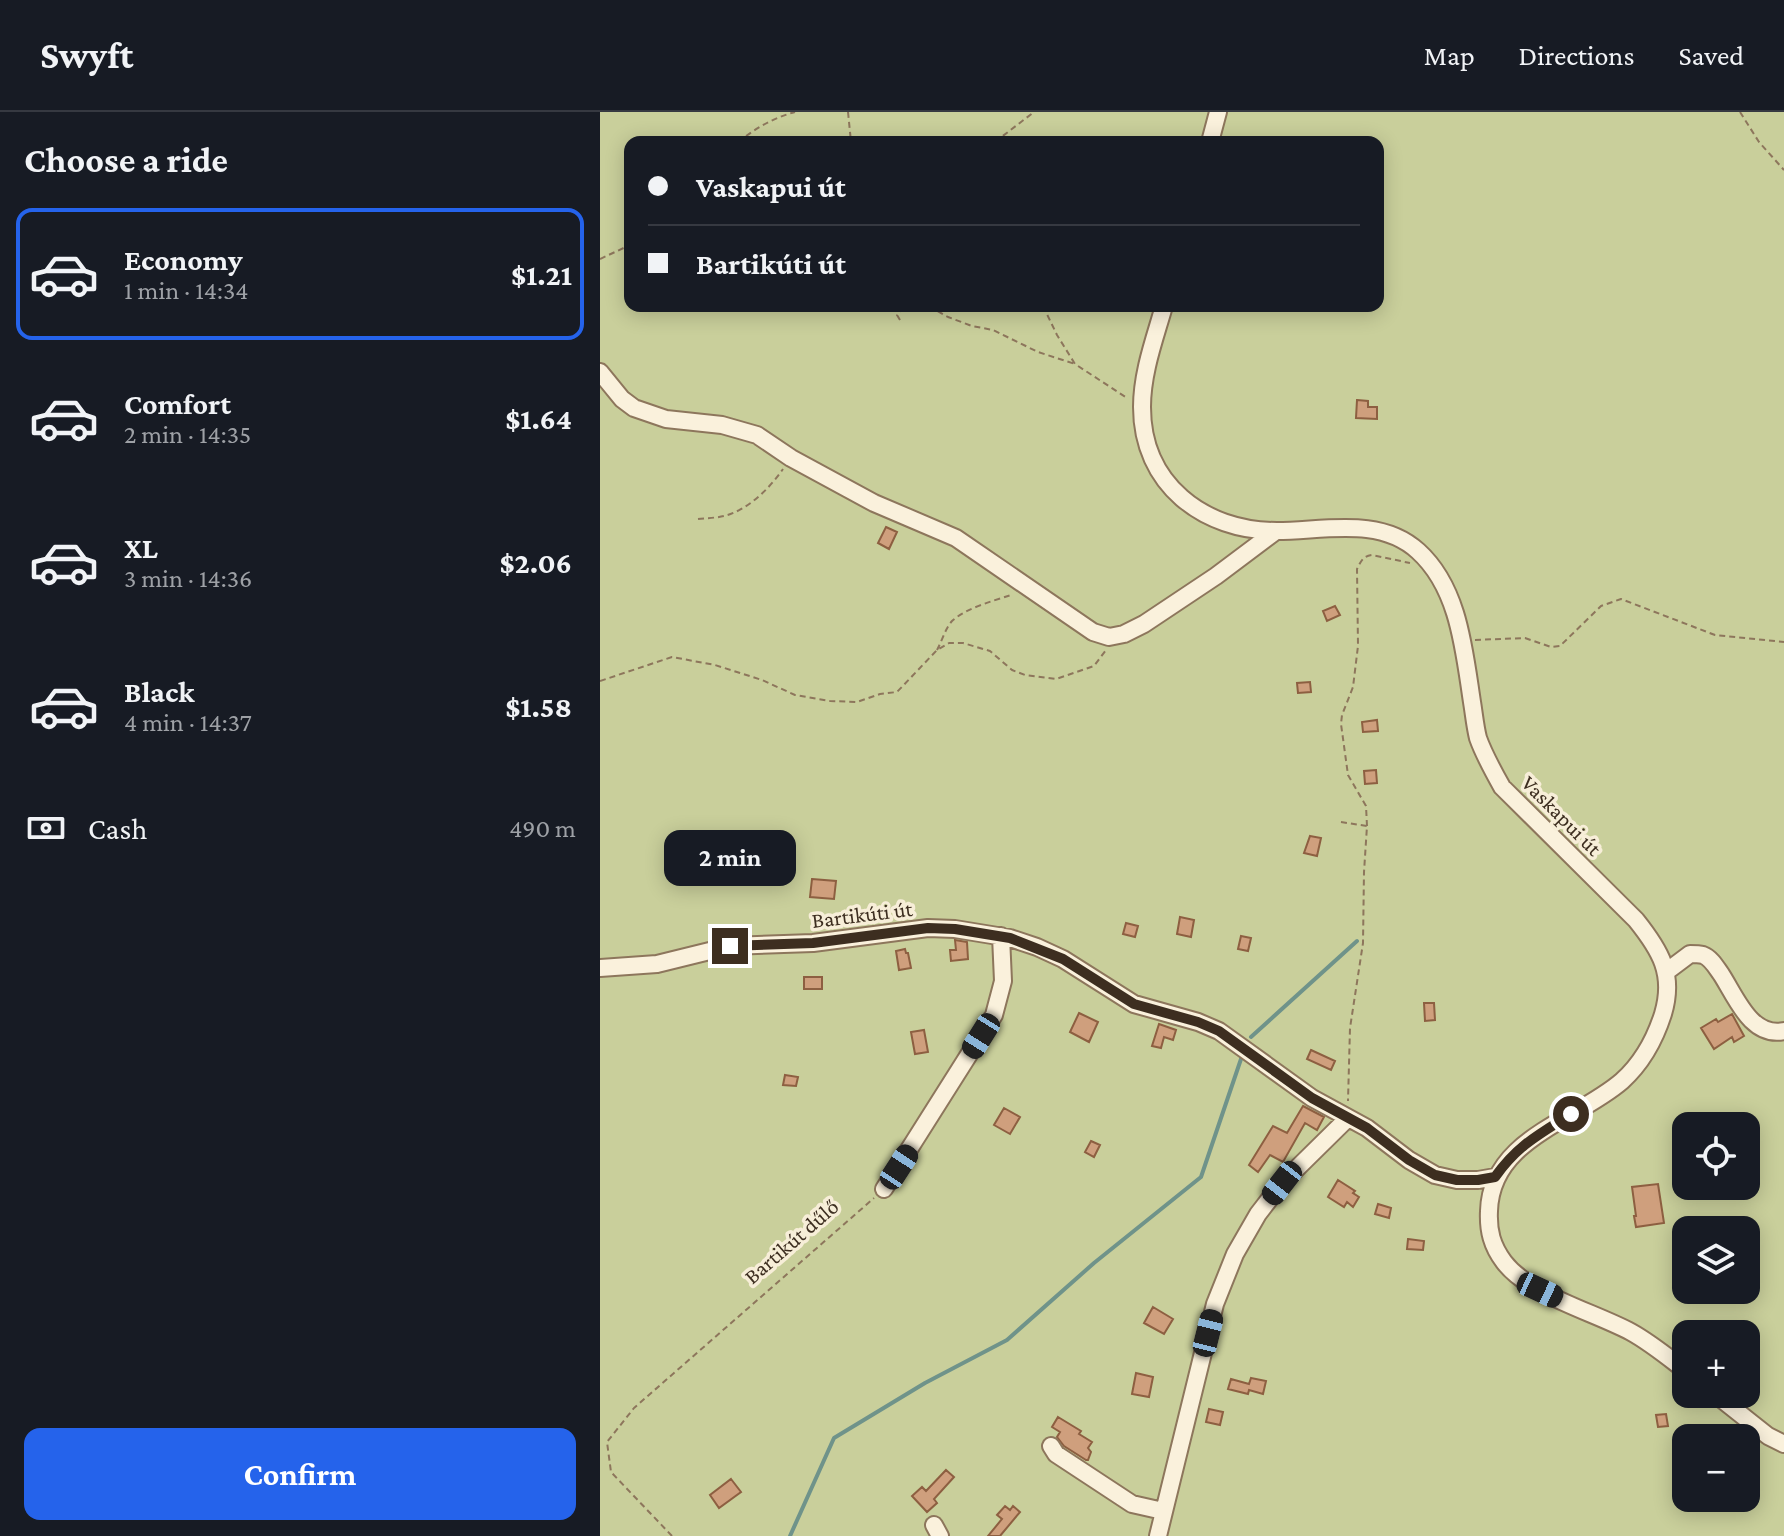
<!DOCTYPE html>
<meta charset="utf-8">
<style>
body{margin:0;font-family:"Crimson Pro",serif;background:#20242c;color:#f1f3f6;height:100vh;display:flex;flex-direction:column;font-size:30px;white-space:nowrap}
*{box-sizing:border-box;margin:0}
p{font-size:26px;color:#9ea1a6}
.icon{flex:none;width:44px;height:44px;fill:none;stroke:currentColor;stroke-width:2;stroke-linecap:round;stroke-linejoin:round}
.map{position:relative;flex:1;overflow:hidden}
.side{display:flex;flex-direction:column;background:#171b24;width:600px}
.side>*{flex:none}
.top-card{position:absolute;left:24px;top:24px;width:760px;height:176px;border-radius:16px;box-shadow:0 4px 20px #0003;display:grid;align-content:center;height:176px;padding:0 24px;background:#171b24}
.fabs{position:absolute;left:1072px;top:1000px;display:grid;gap:16px}
.fabs a{display:grid;place-items:center;width:88px;height:88px;border-radius:16px;background:#171b24;box-shadow:0 4px 20px #0003;font-size:40px}
.end{position:absolute;width:36px;height:36px;margin:-18px;border:10px solid #3d2e20;background:#fff;box-shadow:0 0 0 4px #fff}
.from{border-radius:50%}
.bubble{position:absolute;height:56px;border-radius:16px;background:#171b24;box-shadow:0 4px 20px #0003;font-size:26px;font-weight:700;line-height:56px;text-align:center}
.car{position:absolute;width:24px;height:48px;margin:-24px -12px;border-radius:10px;box-shadow:0 0 6px 2px #0007;background:linear-gradient(#222 24%,#8ab4d8 0 40%,#222 0 76%,#8ab4d8 0 86%,#222 0)}
.top-card b{display:flex;align-items:center;gap:28px;height:76px;font-size:30px}
.top-card b+b{border-top:2px solid #363941}
.top-card i{width:20px;height:20px;background:#f1f3f6}
ul{padding:0;list-style:none}
li{display:flex;align-items:center;gap:24px;height:132px;margin:0 16px 12px;padding:0 8px;border:4px solid transparent;border-radius:16px}
li div{flex:1}
li b{display:block;font-size:30px}
li em{font-style:normal;font-weight:700}
li.selected{border-color:#2563eb}
li>.icon{width:72px;height:72px;stroke-width:1.5}
h2{padding:0 24px;font-size:36px;line-height:96px}
.pay{display:flex;align-items:center;gap:20px;height:88px;padding:0 24px;font-size:30px}
.pay p{margin-inline-start:auto}
.button{display:flex;gap:16px;margin-top:auto;padding:16px 24px}
.button a{flex:1;height:92px;border-radius:16px;background:#2563eb;color:#fff;font-size:32px;font-weight:700;line-height:92px;text-align:center}
header{display:flex;align-items:center;gap:48px;box-sizing:border-box;height:112px;padding:0 40px;background:#171b24;border-bottom:2px solid #363941}
header strong{font-size:38px}
nav{display:flex;gap:44px;margin-inline-start:auto;font-size:28px}
main{display:flex;flex:1;min-height:0}
.map>svg:first-child{display:block}
.green{fill:#c9cf9b;fill-rule:evenodd}
.lines{fill:none;stroke-linecap:round;stroke-linejoin:round}
.stream{stroke:#6f938a;stroke-width:4}
.building{fill:#cf9f7d;stroke:#8d5f41;stroke-width:2}
.minor-casing{stroke:#8d765c;stroke-width:20}
.path{stroke:#8d765c;stroke-width:2;stroke-dasharray:6 4;stroke-linecap:butt}
.minor{stroke:#faf1dc;stroke-width:16}
.route{stroke:#3d2e20;stroke-width:10}
.labels{text-anchor:middle;stroke-width:7;stroke-linejoin:round;paint-order:stroke}
.street-label{font-size:22px;fill:#3d2e20;stroke:#f7eed8}
</style>
<header>
<strong>Swyft</strong>
<nav><a>Map</a><a>Directions</a><a>Saved</a></nav>
</header>
<main>
<section class="side">
<h2>Choose a ride</h2>
<ul>
<li class="selected"><svg class="icon" aria-label="car" viewBox="0 0 24 24"><path d="M5 17H2v-5l4-1 3-4h7l3 4 3 1v5h-3M9 17h6M6 11h13"/><circle cx="7" cy="17" r="2"/><circle cx="17" cy="17" r="2"/></svg><div><b>Economy</b><p>1 min · 14:34</p></div><em>$1.21</em></li>
<li><svg class="icon" aria-label="car" viewBox="0 0 24 24"><path d="M5 17H2v-5l4-1 3-4h7l3 4 3 1v5h-3M9 17h6M6 11h13"/><circle cx="7" cy="17" r="2"/><circle cx="17" cy="17" r="2"/></svg><div><b>Comfort</b><p>2 min · 14:35</p></div><em>$1.64</em></li>
<li><svg class="icon" aria-label="car" viewBox="0 0 24 24"><path d="M5 17H2v-5l4-1 3-4h7l3 4 3 1v5h-3M9 17h6M6 11h13"/><circle cx="7" cy="17" r="2"/><circle cx="17" cy="17" r="2"/></svg><div><b>XL</b><p>3 min · 14:36</p></div><em>$2.06</em></li>
<li><svg class="icon" aria-label="car" viewBox="0 0 24 24"><path d="M5 17H2v-5l4-1 3-4h7l3 4 3 1v5h-3M9 17h6M6 11h13"/><circle cx="7" cy="17" r="2"/><circle cx="17" cy="17" r="2"/></svg><div><b>Black</b><p>4 min · 14:37</p></div><em>$1.58</em></li>
</ul>
<div class="pay"><svg class="icon" aria-label="cash" viewBox="0 0 24 24"><path d="M3 7h18v10H3z"/><circle cx="12" cy="12" r="2"/></svg>Cash<p>490 m</p></div>
<div class="button"><a>Confirm</a></div>
</section>
<div class="map">
<svg width="1184" height="1424" viewBox="0 0 1184 1424">
<rect width="100%" height="100%" fill="#f0e4c8"/>
<!-- green -->
<path class="green" d="M0,0h1184v1424h-1184zM30,30h748v164h-748zM1086,1014h60v60h-60zM1086,1118h60v60h-60zM1086,1222h60v60h-60zM1086,1326h60v60h-60z"/>
<g class="lines">
<!-- stream -->
<path class="stream" d="M651,925l106,-96
M190,1424l44,-98 91,-55 82,-43 87,-77 107,-86 40,-118"/>
</g>
<!-- building -->
<path class="building" d="M757,288l11,1v6h9v12l-21,-1z
M286,415l11,5 -8,17 -11,-6z
M735,494l5,9 -13,6 -4,-10z
M710,570l1,10 -13,1 -1,-10z
M777,608l1,11 -15,1 -1,-10z
M776,658l1,13 -12,1 -1,-13z
M710,724l11,2 -4,18 -13,-3z
M212,767l24,2 -2,18 -24,-2z
M580,805l14,3 -3,17 -14,-3z
M526,811l12,3 -3,11 -12,-3z
M641,824l10,2 -3,13 -10,-2z
M355,828l12,2 1,17 -17,2 -1,-11h6z
M305,837l1,4h2l3,15 -12,2 -3,-19z
M204,865h18v12h-18z
M824,891h10l1,17 -10,1z
M479,901l19,9 -9,20 -19,-10z
M1132,902l12,22 -10,6 -2,-5 -18,12 -13,-21 15,-9 2,3z
M559,912l17,6 -3,10 -9,-3 -3,11 -9,-2z
M324,918l4,22 -13,2 -4,-22z
M711,938l24,11 -4,9 -24,-11z
M185,963l13,2 -2,9 -13,-1z
M703,994l21,11 -7,13 -12,-7 -22,39 -13,-7 -12,17 -9,-7 24,-39 14,7z
M404,996l16,9 -10,17 -16,-9z
M491,1029l9,4 -6,12 -9,-5z
M738,1068l17,11 -2,2 6,4 -6,10 -6,-5 -3,5 -16,-10z
M1058,1072l6,39 -28,4 -2,-11h2l-4,-29z
M778,1092l13,4 -2,10 -14,-4z
M808,1127l16,2 -1,9 -16,-1z
M553,1195l20,12 -9,15 -20,-11z
M536,1261l17,4 -4,20 -17,-3z
M651,1266l15,3 -3,13 -14,-4 -1,4 -20,-5 3,-10 18,5z
M609,1297l14,3 -3,13 -14,-3z
M1066,1302l2,12 -10,1 -2,-12z
M458,1305l23,14 -2,3 13,8 -4,6 3,4 -3,8h-2l-22,-14 -7,-9 3,-5 -8,-5z
M346,1358l8,7 -20,22 3,4 -10,9 -15,-16 10,-9 4,4z
M131,1367l10,13 -22,16 -9,-13z
M405,1394l5,4 3,-4 7,6 -20,24h-12l14,-17 -5,-4z"/>
<g class="lines">
<!-- minor casing -->
<g class="minor-casing">
<path id="minor" d="M610,30l8,-30
M564,194c-9,32 -22,66 -22,101 0,77 61,124 135,124 46,0 103,-15 141,20 41,37 46,99 54,151 2,12 3,24 6,36 6,17 15,33 24,49l134,133c24,30 39,54 27,94 -8,25 -21,49 -41,67 -46,40 -131,57 -133,130 -1,20 3,35 15,51 25,33 90,50 127,70 20,11 38,26 55,39
M0,260l22,27 12,9 32,11 56,6 35,10 34,23 83,45 82,35 137,94 16,5 15,-3 20,-10 72,-48 60,-45
M0,856l57,-4 73,-18 83,-3 115,-15 27,1 55,9 27,9 26,12 71,45 64,18 21,9 93,67 55,30 42,32 26,15 22,5h21l17,-3
M1066,860l24,-18c4,0 9,0 13,1 8,3 13,12 18,19 15,23 30,64 63,57
M284,1077l110,-174 9,-34 -2,-45
M1115,1282l53,42 16,8
M451,1334l5,8 76,50 31,7
M334,1413l6,11
M558,1424l57,-232 20,-50 23,-40 24,-31 66,-65"/>
</g>
<!-- path -->
<path class="path" d="M248,0l3,30
M1140,0l19,30 25,28
M138,30c18,-14 35,-24 57,-30
M395,30l39,-30
M0,147l30,-14
M329,194l19,11 24,9 21,4 45,22 37,12
M443,194l14,29 18,29 52,34
M300,208l-3,-5 7,-9
M98,407c9,-1 18,-1 26,-3 24,-6 45,-27 59,-47
M875,528l50,-2 26,9 9,-1 41,-40 20,-7 94,36 69,7
M337,538c5,-9 8,-21 15,-29 14,-13 41,-20 59,-26
M0,569l72,-24 43,8 47,15 33,15 35,6 27,1 23,-8 17,-2 40,-42 12,-7h14l27,8 22,19 13,5 31,4 38,-13 12,-16
M741,710l26,4 -3,46 -1,71 -13,85 -2,73
M767,714l-1,-20 -18,-31 -7,-51 1,-9 11,-28 5,-41 -1,-77c4,-8 6,-13 15,-14l38,8
M72,1424l-61,-64 -4,-30 27,-34 240,-210"/>
<!-- minor -->
<use href="#minor" class="minor"/>
</g>
<g class="lines">
<!-- route -->
<path class="route" d="M130,834l83,-3 115,-15 27,1 55,9 53,21 71,45 64,18 21,9 93,67 55,30 42,32 26,15 22,5h21l17,-3c23,-32 43,-42 76,-63"/>
</g>
<g class="labels">
<!-- street labels -->
<g class="street-label">
<text transform="translate(962 703) rotate(45)" y="8">Vaskapui út</text>
<text transform="translate(262 802) rotate(-7)" y="8">Bartikúti út</text>
<text transform="translate(191 1129) rotate(-41)" y="8">Bartikút dűlő</text>
</g>
</g>
</svg>
<div class="fabs">
<a><svg class="icon" aria-label="locate" viewBox="0 0 24 24"><circle cx="12" cy="12" r="6"/><path d="M12 2v4M12 18v4M2 12h4M18 12h4"/></svg></a>
<a><svg class="icon" aria-label="layers" viewBox="0 0 24 24"><path d="M12 4l9 5-9 5-9-5zM3 14l9 5 9-5"/></svg></a>
<a>+</a>
<a>−</a>
</div>
<i class="end from" style="left:971px;top:1002px"></i>
<i class="end" style="left:130px;top:834px"></i>
<div class="bubble" style="left:64px;top:718px;width:132px">2 min</div>
<i class="car" style="left:381px;top:924px;rotate:212deg"></i>
<i class="car" style="left:299px;top:1055px;rotate:33deg"></i>
<i class="car" style="left:682px;top:1071px;rotate:218deg"></i>
<i class="car" style="left:940px;top:1178px;rotate:115deg"></i>
<i class="car" style="left:608px;top:1221px;rotate:14deg"></i>
<div class="top-card">
<b><i class="from"></i>Vaskapui út</b>
<b><i></i>Bartikúti út</b>
</div>
</div>
</main>
